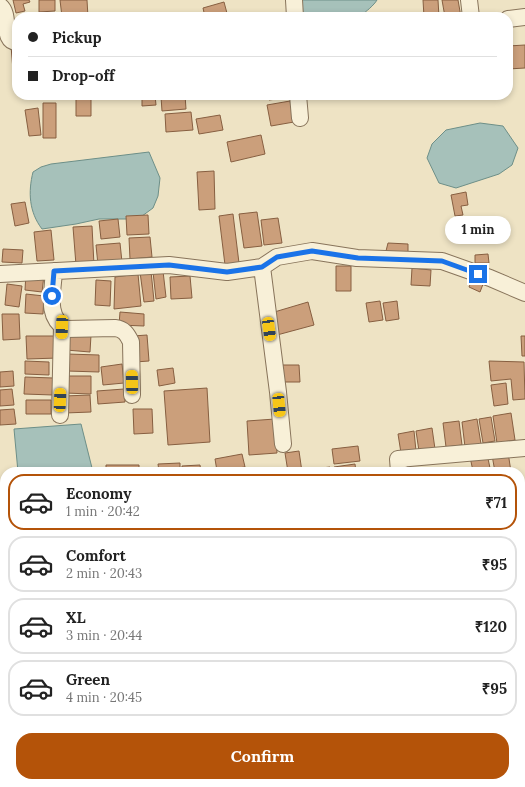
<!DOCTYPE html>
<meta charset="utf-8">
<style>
body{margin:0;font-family:Lora,serif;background:#f2f2f2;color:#222;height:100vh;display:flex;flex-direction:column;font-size:15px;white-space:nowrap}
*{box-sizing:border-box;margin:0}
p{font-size:13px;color:#767676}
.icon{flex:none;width:22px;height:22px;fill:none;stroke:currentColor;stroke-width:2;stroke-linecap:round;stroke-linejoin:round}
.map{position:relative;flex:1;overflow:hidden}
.details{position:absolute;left:0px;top:467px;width:525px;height:320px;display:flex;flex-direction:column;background:#fff;border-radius:16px 16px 0 0;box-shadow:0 2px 6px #0003}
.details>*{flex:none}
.guide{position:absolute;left:12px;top:12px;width:501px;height:88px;border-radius:16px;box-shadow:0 2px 6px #0003;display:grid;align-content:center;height:88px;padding:0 16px;background:#fff}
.end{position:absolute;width:18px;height:18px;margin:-9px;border:5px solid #1a73e8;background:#fff;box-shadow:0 0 0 2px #fff}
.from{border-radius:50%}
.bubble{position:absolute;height:28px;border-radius:14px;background:#fff;box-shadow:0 2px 6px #0003;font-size:13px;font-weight:800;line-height:28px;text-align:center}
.car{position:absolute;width:12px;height:24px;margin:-12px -6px;border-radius:5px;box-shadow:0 0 3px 1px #0007;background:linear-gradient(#f5c518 24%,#345 0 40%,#f5c518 0 76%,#345 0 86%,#f5c518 0)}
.guide b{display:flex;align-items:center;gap:14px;height:38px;font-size:15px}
.guide b+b{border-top:1px solid #e0e0e0}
.guide i{width:10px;height:10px;background:#222}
ul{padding:7px 0 0;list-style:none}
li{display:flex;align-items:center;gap:12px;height:56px;margin:0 8px 6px;padding:0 8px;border:2px solid #e0e0e0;border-radius:16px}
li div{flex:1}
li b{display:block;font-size:15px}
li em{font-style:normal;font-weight:800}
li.current{border-color:#b45309}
li>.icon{width:36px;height:36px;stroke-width:1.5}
.cta{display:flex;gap:8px;margin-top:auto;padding:8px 16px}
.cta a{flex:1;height:46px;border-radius:16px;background:#b45309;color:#fff;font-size:16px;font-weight:800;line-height:46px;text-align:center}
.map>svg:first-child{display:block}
.water{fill:#a6c1ba;stroke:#6d8f88}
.building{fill:#cb9f7b;stroke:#875f41}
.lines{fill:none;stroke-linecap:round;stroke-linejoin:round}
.street-casing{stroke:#88745b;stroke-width:18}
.secondary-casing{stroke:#6a563e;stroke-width:24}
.street{stroke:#f8f0d8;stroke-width:16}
.secondary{stroke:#f8f0d8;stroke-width:22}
.route{stroke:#1a73e8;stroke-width:5}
</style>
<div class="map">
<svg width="525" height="787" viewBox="0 0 525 787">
<rect width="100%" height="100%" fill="#eee3c4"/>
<!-- water -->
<path class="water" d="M300,0h77c-3,5 -11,12 -16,15 -12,6 -46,1 -60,0z
M480,123l23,3 15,22 -6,17 -13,9 -43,14 -17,-5 -12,-25 5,-14 14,-14z
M149,152l11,26 -2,18 -5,12 -15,11h-39l-23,5 -34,5c-13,-17 -14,-37 -9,-57l8,-5 10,-3z
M81,424l12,48h-75l-4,-43z"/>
<!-- building -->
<path class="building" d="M13,0h16l1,2 -7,2 2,7 -9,2z
M39,0h16v11l-16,1z
M60,0h27l1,17h-26z
M423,0h15l1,17h-15z
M442,0h16l3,17h-16z
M224,2l4,15h-23l-2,-9z
M17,45v25h-4l-2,-24z
M525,45v23l-17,1v-23z
M76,95h15v21h-15z
M142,95h13l1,10 -14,1z
M176,95h9l1,14 -24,2 -1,-14z
M269,95h23v2l-23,3z
M290,101l4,21 -23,4 -4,-21z
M43,103h13v35h-13z
M38,108l3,27 -12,1 -4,-26z
M191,112l2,18 -27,2 -1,-18z
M220,115l3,15 -24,4 -3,-15z
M261,135l4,19 -34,8 -4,-20z
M214,171l1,38 -16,1 -2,-38z
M466,192l2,13 -7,1 2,9 -8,1 -4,-21z
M25,202l4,21 -14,3 -4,-22z
M257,212l5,34 -18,2 -5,-34z
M233,214l6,49 -14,2 -6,-49z
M148,215l1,19 -22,1 -1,-19z
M278,218l4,25 -18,2 -3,-25z
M118,219l2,18 -19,2 -2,-18z
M92,226l2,39h-18l-3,-38z
M51,230l3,30 -17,1 -3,-29z
M150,237l2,20 -22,2 -1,-21z
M120,243l2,19 -24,3 -2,-20z
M388,243l20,1v13l-22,-6z
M3,249l20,1 -1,13 -20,-1z
M488,254l1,9h-14v-8z
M336,266h15v25h-15z
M412,268l19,2 -1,16 -19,-1z
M151,271l3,30 -10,1 -4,-30z
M163,271l3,26 -10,2 -3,-27z
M26,273l18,2 -2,17 -17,-2z
M138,274l3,32 -27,3 1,-32z
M474,275l11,4 -5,13 -11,-5z
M190,276l2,22 -21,1 -1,-22z
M96,280l15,1 -1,25 -15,-1z
M7,284l15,2 -3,21 -14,-2z
M26,294l18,2 -1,18 -18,-1z
M380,301l3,19 -14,2 -3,-19z
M397,301l2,18 -13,2 -3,-18z
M308,302l6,23 -37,10 -6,-22z
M120,312l24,2v12l-25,-1z
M2,314h17l1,25 -17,1z
M67,333l24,2 -1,17 -24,-2z
M147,335l2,26 -14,1 -2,-26z
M26,336h31l1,22 -31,1z
M521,336h4v20h-3z
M67,354l32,1v17l-32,-1z
M25,361l24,1v13l-24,-1z
M489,361l35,1 1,37 -12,1 -2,-21 -20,2z
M122,364l2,19 -21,2 -2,-18z
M282,365h17l1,17h-17z
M173,368l2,15 -16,3 -2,-16z
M13,371l1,15 -14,1v-15z
M65,376h26v18l-26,-1z
M25,377l28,1v17l-29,-1z
M506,383l2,21 -14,2 -3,-21z
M207,388l3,54 -42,3 -4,-54z
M12,389l2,16 -14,1v-16z
M124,389l1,13 -27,2 -1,-13z
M90,395l1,17 -26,1 -1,-17z
M26,400h25v14h-25z
M14,409l2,15 -16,1v-15z
M133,409h19l1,24 -19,1z
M511,413l4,27 -18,3 -4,-27z
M491,417l4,24 -12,2 -4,-24z
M275,419l2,34 -28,2 -2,-34z
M477,419l4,25 -16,3 -3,-25z
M459,421l3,24 -16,2 -3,-24z
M432,428l3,21 -16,2 -3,-20z
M414,431l2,20 -15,2 -3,-19z
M358,446l2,15 -26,3 -2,-15z
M299,451l3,21h-14l-3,-19z
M508,452l3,20h-16l-3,-17z
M242,454l3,13 -28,4 -2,-12z
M487,454l3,14 -17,3 -3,-14z
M180,463v9h-21l-1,-8z
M355,464l1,8h-21l-1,-5z
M106,465h33v7h-33z
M200,465l1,7h-19v-6z
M330,467l1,5h-18v-3z
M0,530h2l3,16 -5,1z
M520,690h4l1,15 -5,1z
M525,711v29l-5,1v-29z
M525,755v23l-5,1v-23z
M30,782h18v5h-18z
M151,782l5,5h-11l5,-5z
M174,782h17l-16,4z
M224,782h29v1l-18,4h-10z
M279,782h4l1,5h-20v-1z
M481,782h15l1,2 -15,3z
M501,782h15l1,2 -16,2z"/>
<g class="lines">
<!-- street casing -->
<g class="street-casing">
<path id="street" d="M294,0l1,17
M469,0l2,17
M0,6c11,8 1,36 17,36
M508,19l17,-2
M298,95l2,23
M262,267l16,125 5,52
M54,271c-1,21 -9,45 12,58l49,-1c9,1 12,6 16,14l1,53
M0,274l169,-9 58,7 35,-5 15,-10 35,-6 45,7 85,3 48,17 35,15
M60,415l2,-88
M399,472l-1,-13 127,-11
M0,527h5
M520,561l5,-1
M0,680l5,-2
M520,752l5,-1
M222,782l1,5
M373,787l9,-5"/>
</g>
<!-- secondary casing -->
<g class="secondary-casing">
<path id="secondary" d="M0,753l5,2
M76,782l7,5"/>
</g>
<!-- street -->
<use href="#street" class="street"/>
<!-- secondary -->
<use href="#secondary" class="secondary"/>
</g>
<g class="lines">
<!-- route -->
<path class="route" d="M52,296l2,-25 115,-6 58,7 35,-5 15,-10 35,-6 46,7 84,3 36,13"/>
</g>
</svg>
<i class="end from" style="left:52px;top:296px"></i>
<i class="end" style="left:478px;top:274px"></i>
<div class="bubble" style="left:445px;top:216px;width:66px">1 min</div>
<i class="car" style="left:62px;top:327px;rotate:182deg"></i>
<i class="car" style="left:269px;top:329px;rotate:172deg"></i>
<i class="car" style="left:132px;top:382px;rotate:359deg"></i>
<i class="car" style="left:60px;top:400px;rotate:2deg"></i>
<i class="car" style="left:279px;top:405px;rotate:174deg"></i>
<div class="guide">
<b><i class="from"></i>Pickup</b>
<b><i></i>Drop-off</b>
</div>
<section class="details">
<ul>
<li class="current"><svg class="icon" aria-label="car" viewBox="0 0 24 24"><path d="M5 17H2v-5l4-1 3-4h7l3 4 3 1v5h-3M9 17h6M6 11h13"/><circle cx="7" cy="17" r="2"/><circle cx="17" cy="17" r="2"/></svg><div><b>Economy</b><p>1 min · 20:42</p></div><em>₹71</em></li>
<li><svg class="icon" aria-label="car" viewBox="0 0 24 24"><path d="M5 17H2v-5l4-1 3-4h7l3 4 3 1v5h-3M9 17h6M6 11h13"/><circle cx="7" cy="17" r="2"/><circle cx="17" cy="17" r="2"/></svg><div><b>Comfort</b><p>2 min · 20:43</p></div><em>₹95</em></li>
<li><svg class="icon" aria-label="car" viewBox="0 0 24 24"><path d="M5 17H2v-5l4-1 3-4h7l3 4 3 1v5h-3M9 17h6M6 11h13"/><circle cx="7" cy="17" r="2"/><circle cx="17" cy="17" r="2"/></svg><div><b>XL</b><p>3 min · 20:44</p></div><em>₹120</em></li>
<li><svg class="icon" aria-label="car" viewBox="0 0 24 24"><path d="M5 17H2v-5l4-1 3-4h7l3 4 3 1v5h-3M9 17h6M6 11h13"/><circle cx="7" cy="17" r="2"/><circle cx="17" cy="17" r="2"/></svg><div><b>Green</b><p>4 min · 20:45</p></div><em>₹95</em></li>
</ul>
<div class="cta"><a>Confirm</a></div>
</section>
</div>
